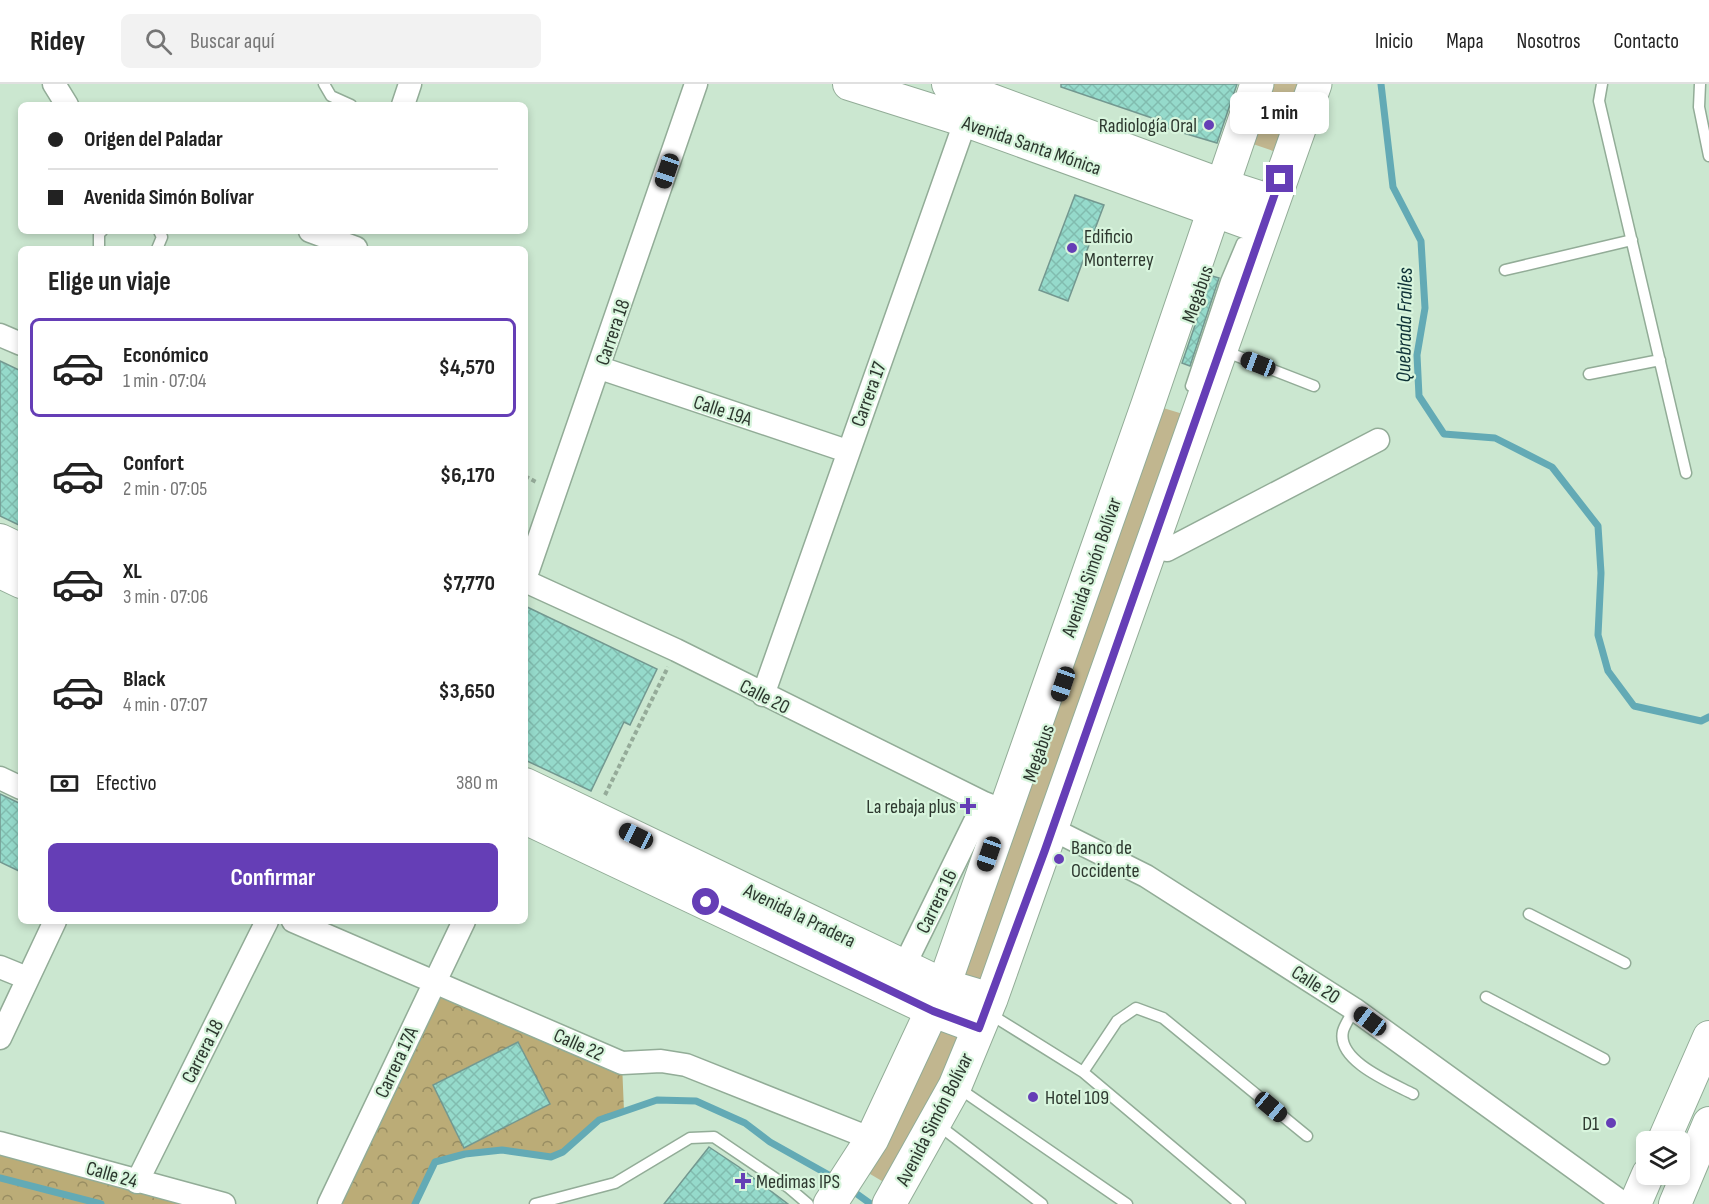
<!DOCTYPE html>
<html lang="es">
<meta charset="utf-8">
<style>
body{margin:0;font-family:"Sofia Sans Condensed",sans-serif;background:#f2f2f2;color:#222;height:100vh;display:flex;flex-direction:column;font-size:22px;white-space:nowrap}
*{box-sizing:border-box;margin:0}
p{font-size:20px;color:#767676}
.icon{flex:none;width:33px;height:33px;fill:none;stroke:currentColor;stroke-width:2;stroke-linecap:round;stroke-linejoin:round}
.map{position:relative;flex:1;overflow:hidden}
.drawer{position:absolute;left:18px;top:162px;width:510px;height:678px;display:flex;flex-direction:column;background:#fff;border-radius:9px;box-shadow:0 3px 9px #0003}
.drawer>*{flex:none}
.hud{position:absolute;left:18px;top:18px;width:510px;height:132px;border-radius:9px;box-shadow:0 3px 9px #0003;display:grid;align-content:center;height:132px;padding:0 30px;background:#fff}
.fabs{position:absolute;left:1636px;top:1047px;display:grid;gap:12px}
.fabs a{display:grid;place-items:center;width:54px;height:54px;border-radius:9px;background:#fff;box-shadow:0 3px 9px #0003;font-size:30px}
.end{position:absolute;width:27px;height:27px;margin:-14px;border:8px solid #653eb6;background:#fff;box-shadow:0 0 0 3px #fff}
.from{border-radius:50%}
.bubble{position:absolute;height:42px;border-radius:9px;background:#fff;box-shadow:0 3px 9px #0003;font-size:20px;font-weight:700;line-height:42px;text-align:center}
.car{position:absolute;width:18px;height:36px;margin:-18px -9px;border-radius:8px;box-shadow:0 0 4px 2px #0007;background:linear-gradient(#222 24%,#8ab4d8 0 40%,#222 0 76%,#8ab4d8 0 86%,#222 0)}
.hud b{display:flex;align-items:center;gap:21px;height:57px;font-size:22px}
.hud b+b{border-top:2px solid #e0e0e0}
.hud i{width:15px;height:15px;background:#222}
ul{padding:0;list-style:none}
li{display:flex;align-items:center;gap:18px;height:99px;margin:0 12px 9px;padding:0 18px;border:3px solid transparent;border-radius:9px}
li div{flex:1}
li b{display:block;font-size:22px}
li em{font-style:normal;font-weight:700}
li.current{border-color:#653eb6}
li>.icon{width:54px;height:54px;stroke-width:1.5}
h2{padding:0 30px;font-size:27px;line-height:72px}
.pay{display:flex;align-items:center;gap:15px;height:66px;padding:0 30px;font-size:22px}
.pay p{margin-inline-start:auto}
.action{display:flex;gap:12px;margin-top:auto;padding:12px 30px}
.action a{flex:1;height:69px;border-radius:9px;background:#653eb6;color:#fff;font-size:24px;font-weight:700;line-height:69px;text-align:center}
header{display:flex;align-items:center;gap:36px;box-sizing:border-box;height:84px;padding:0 30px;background:#fff;border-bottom:2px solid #e0e0e0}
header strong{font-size:28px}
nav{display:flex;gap:33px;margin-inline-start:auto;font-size:21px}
.search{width:420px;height:54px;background:#f2f2f2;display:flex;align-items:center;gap:15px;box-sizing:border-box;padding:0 21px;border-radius:9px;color:#767676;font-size:22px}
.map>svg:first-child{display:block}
.green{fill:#c1b68f}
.forest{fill:url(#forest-crowns)}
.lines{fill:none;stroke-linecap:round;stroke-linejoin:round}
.stream{stroke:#63aab5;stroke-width:7}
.building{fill:url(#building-cross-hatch);stroke:#739890;stroke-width:1.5}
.lane-casing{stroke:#92ac97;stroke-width:13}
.street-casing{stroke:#92ac97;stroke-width:25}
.secondary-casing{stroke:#92ac97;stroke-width:34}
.primary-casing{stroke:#92ac97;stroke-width:35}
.path{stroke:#95ab99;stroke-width:4;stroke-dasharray:4.5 3;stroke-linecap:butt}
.lane{stroke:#fff;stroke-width:10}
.street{stroke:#fff;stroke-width:22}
.secondary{stroke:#fff;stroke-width:32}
.primary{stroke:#fff;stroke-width:33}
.route{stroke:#653eb6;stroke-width:8}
.poi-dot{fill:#653eb6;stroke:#d8f5dd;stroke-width:2}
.labels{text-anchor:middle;stroke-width:4.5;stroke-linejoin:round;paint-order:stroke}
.poi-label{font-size:20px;fill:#2d382f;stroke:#d8f5dd;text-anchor:start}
.street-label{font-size:20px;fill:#2d382f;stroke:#d8f5dd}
.water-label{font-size:21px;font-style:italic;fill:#0d3136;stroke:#d8f5dd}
</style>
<header>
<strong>Ridey</strong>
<div class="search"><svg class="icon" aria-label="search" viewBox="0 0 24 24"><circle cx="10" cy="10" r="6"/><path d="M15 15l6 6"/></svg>Buscar aquí</div>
<nav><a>Inicio</a><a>Mapa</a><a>Nosotros</a><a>Contacto</a></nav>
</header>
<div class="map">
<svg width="1709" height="1120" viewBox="0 0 1709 1120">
<defs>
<pattern id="forest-crowns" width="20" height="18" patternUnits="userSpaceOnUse" patternTransform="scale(1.5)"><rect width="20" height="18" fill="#bbac77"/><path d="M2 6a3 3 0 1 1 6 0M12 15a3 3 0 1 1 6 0" fill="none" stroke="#988d62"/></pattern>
<pattern id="building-cross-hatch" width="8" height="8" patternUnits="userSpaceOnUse" patternTransform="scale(1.5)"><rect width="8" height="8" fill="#95dacb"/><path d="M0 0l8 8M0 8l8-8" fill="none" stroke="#81bcaf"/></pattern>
</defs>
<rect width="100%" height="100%" fill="#cbe7d0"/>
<!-- green -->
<path class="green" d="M1270,0h34l-25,69 -29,-10z
M1160,323l23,7 -204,581 -24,-7z
M943,930l25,10 -81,160 -22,-13z"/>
<!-- forest -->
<path class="forest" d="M434,896l188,83 2,48 -25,9 -36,32 -12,5 -49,-7 -37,4 -30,9 -20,41h-86z
M0,1059l224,61h-224z"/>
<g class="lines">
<!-- stream -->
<path class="stream" d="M1381,0l12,103 28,54 4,67 -8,47 2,41 25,38 51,4 57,29 46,59 3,47 -3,62 10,36 26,35 67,15 8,-4
M0,1094l101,26
M850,1105l21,15
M415,1120l20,-42 30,-8 37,-4 49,7 12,-5 36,-32 58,-20 39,1 49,22 25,19 66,37"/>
</g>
<!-- building -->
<path class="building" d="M1061,0h176l-20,59 -64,-19 2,-5 -94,-32z
M1075,111l29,10 -36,96 -29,-11z
M1212,192l7,2 -29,88 -8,-3z
M0,277l21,10v155l-21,-10z
M525,522l132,63 -27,56 -6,-3 -33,69 -66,-31z
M0,710l21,10v68l-21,-10z
M518,958l32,62 -86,44 -31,-63z
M709,1063l30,20 49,37h-124z"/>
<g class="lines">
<!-- lane casing -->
<g class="lane-casing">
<path id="lane" d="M324,0l7,12 20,9
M1602,0l-3,17 87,372
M1700,0l-1,23 10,49
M99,165v-16l3,-2
M157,165l5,-12 -3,-6
M1505,186l127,-30
M1224,267l90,35
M1589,290l71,-14
M1191,302l35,-105 16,-38
M1529,830l96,49
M1486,913l118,62
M995,925l3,10 85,53 157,132
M1354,925c-3,7 -9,15 -11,22 -7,30 49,52 70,63
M1083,988l34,-51 19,-13 27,10 144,118
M957,1003l170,117
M937,1040l105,80
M535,1120l80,-21 75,-45 24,-1 74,50 20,17"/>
</g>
<!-- street casing -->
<g class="street-casing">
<path id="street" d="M54,0l13,21
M403,21l7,-21
M310,147l46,17
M0,251l21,9
M600,284l247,83
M1153,459l14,7 211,-110
M525,495l171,-495
M525,497l151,69 308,153 21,8
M763,611l207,-587
M0,694l21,10
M1052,745l94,47 208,133 270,195
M293,837l329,142 39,-2 25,4 186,74
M904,882l80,-163
M0,883l27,11
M0,954l55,-117
M0,1059l224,61
M137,1098l130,-261
M329,1120l135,-283"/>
</g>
<!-- secondary casing -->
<g class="secondary-casing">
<path id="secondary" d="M849,0l117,37 296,107
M948,0l274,101 50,16
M0,456l21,10
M0,488l21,10
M525,700l419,201 47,14
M525,734l408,193 46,17
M1663,1058l46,-105
M1635,1120l13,-30
M1675,1120l34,-81"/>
</g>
<!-- primary casing -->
<g class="primary-casing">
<path id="primary" d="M830,1120l42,-65 72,-154 204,-581 109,-320
M889,1120l66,-118 36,-87 324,-915"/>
</g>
<!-- path -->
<path class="path" d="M525,392l11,6
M605,711l63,-128"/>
<!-- lane -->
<use href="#lane" class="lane"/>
<!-- street -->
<use href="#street" class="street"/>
<!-- secondary -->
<use href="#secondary" class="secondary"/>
<!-- primary -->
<use href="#primary" class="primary"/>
</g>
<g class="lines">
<!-- route -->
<path class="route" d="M706,818l227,109 46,17 66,-178 235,-671"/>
</g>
<!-- markers -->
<g class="poi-dot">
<circle cx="1209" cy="41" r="6"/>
<circle cx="1072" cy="164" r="6"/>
<path d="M965 713h6v6h6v6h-6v6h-6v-6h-6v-6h6z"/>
<circle cx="1059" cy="775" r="6"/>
<circle cx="1033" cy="1013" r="6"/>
<circle cx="1611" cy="1039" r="6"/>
<path d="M740 1088h6v6h6v6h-6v6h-6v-6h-6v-6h6z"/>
</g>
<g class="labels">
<!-- poi labels -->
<g class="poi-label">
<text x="1197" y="48" text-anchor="end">Radiología Oral</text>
<text x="1084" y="159">Edificio<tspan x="1084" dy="23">Monterrey</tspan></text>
<text x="956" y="729" text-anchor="end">La rebaja plus</text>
<text x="1071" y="770">Banco de<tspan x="1071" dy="23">Occidente</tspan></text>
<text x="1045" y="1020">Hotel 109</text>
<text x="1599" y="1046" text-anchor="end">D1</text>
<text x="756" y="1104">Medimas IPS</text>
</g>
<!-- street labels -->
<g class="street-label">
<text transform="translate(1032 61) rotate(19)" y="7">Avenida Santa Mónica</text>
<text transform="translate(1197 210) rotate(-71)" y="7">Megabus</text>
<text transform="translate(612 248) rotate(-71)" y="7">Carrera 18</text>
<text transform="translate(868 310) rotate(-70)" y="7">Carrera 17</text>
<text transform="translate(723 326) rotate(18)" y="7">Calle 19A</text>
<text transform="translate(1091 483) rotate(-71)" y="7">Avenida Simón Bolívar</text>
<text transform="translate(765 612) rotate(27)" y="7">Calle 20</text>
<text transform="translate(1038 669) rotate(-71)" y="7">Megabus</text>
<text transform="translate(936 817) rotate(-64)" y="7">Carrera 16</text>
<text transform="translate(800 831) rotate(26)" y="7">Avenida la Pradera</text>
<text transform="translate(1316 900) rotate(33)" y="7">Calle 20</text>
<text transform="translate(579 960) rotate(24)" y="7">Calle 22</text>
<text transform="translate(202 967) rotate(-63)" y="7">Carrera 18</text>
<text transform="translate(396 978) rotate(-65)" y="7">Carrera 17A</text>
<text transform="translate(934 1035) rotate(-63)" y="7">Avenida Simón Bolívar</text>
<text transform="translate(112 1090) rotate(16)" y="7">Calle 24</text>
</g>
<!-- water labels -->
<g class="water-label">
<text transform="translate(1404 241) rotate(-89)" y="7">Quebrada Frailes</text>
</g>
</g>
</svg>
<div class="fabs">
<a><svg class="icon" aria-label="layers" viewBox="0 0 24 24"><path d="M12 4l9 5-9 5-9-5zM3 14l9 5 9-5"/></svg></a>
</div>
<i class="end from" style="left:706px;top:818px"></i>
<i class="end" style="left:1280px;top:95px"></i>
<div class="bubble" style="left:1230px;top:8px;width:99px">1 min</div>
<i class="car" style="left:667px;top:87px;rotate:199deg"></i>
<i class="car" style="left:1258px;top:280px;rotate:291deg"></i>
<i class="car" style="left:1063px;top:600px;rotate:199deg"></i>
<i class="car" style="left:636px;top:752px;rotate:296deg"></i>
<i class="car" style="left:989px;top:770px;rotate:199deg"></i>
<i class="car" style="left:1370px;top:937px;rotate:307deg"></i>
<i class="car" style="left:1271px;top:1023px;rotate:130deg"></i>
<div class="hud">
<b><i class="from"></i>Origen del Paladar</b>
<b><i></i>Avenida Simón Bolívar</b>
</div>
<section class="drawer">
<h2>Elige un viaje</h2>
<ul>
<li class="current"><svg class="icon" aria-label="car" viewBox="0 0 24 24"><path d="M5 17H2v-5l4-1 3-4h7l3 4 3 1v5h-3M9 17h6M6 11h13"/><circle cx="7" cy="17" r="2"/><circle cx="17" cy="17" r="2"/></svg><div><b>Económico</b><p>1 min · 07:04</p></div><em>$4,570</em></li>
<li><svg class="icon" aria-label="car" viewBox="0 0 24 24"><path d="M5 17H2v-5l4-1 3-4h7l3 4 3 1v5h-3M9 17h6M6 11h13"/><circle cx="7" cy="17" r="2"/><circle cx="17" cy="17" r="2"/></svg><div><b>Confort</b><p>2 min · 07:05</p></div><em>$6,170</em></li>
<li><svg class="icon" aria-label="car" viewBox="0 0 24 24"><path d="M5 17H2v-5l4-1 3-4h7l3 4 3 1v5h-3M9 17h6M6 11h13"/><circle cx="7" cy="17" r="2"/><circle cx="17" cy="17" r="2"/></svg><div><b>XL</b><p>3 min · 07:06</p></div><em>$7,770</em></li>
<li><svg class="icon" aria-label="car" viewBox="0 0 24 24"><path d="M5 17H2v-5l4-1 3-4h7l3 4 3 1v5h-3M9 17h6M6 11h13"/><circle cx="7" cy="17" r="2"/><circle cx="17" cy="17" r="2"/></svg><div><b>Black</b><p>4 min · 07:07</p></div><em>$3,650</em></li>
</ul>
<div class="pay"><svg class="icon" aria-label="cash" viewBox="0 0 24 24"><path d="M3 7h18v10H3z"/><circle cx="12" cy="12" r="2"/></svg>Efectivo<p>380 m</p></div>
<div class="action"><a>Confirmar</a></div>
</section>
</div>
